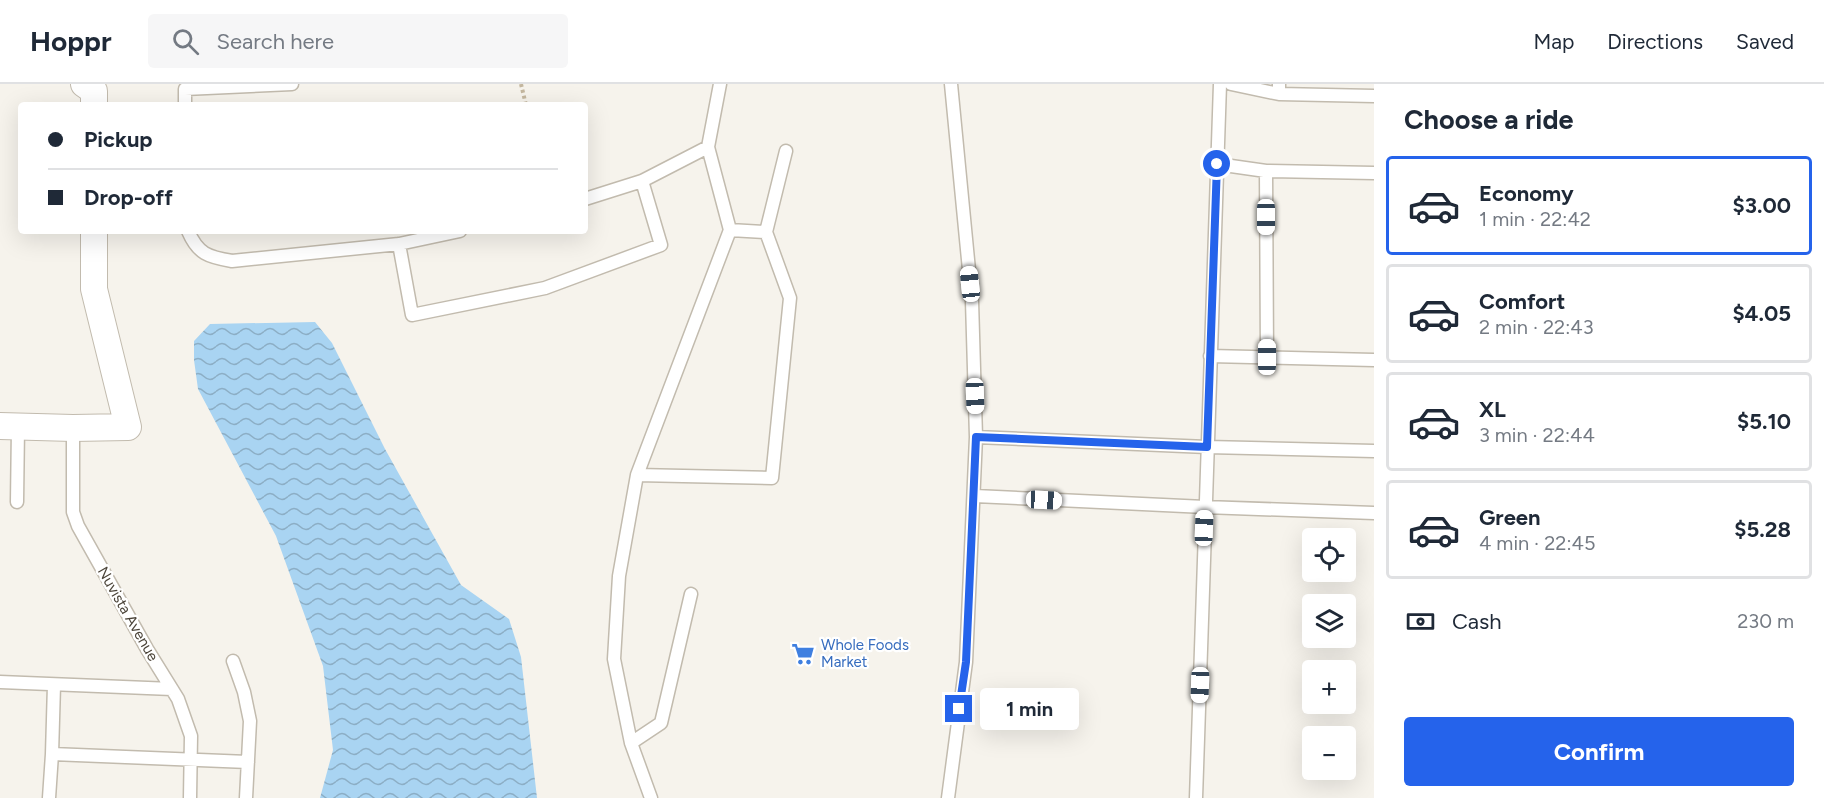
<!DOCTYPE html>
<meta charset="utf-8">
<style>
body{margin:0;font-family:Figtree,sans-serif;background:#f6f6f7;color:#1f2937;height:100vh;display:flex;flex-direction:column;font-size:22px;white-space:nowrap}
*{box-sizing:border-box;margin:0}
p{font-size:20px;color:#747a83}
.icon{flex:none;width:33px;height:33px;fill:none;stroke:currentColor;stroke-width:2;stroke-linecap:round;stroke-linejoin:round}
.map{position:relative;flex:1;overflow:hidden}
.sheet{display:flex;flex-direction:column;background:#fff;width:450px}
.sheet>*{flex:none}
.hud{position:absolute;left:18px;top:18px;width:570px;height:132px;border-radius:6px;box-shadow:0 6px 24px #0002;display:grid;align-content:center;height:132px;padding:0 30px;background:#fff}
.buttons{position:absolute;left:1302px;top:444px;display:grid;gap:12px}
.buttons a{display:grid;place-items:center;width:54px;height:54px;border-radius:6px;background:#fff;box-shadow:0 6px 24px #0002;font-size:30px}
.end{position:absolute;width:27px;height:27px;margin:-14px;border:8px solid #2563eb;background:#fff;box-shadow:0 0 0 3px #fff}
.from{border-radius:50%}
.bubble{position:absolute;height:42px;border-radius:6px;background:#fff;box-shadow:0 6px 24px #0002;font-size:20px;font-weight:700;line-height:42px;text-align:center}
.car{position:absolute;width:18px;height:36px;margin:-18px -9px;border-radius:8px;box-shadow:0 0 4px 2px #0007;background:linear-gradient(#fff 24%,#345 0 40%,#fff 0 76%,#345 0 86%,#fff 0)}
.hud b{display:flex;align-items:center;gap:21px;height:57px;font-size:22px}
.hud b+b{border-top:2px solid #e0e1e3}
.hud i{width:15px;height:15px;background:#1f2937}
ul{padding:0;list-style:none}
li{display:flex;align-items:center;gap:18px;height:99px;margin:0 12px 9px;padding:0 18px;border:3px solid #e0e1e3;border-radius:6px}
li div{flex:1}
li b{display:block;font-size:22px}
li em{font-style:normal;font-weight:700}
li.selected{border-color:#2563eb}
li>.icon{width:54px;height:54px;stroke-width:1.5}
h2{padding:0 30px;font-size:27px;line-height:72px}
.pay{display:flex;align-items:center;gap:15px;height:66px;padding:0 30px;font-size:22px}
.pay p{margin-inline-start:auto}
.action{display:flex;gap:12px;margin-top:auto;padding:12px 30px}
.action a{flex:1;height:69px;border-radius:6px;background:#2563eb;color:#fff;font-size:24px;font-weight:700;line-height:69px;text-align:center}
header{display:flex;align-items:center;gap:36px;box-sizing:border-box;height:84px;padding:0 30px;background:#fff;border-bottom:2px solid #e0e1e3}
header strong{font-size:28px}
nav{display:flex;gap:33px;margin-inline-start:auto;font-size:21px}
.search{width:420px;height:54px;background:#f6f6f7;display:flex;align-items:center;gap:15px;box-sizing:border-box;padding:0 21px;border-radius:6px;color:#747a83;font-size:22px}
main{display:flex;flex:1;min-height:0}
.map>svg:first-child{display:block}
.water{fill:url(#water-waves)}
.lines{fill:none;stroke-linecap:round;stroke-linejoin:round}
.lane-casing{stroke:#c2bbae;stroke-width:15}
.street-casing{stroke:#c2bbae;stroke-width:28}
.path{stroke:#c4b79f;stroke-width:4;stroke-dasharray:3 3;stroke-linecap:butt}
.lane{stroke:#fff;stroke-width:12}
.street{stroke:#fff;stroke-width:26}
.route{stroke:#2563eb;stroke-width:8}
.labels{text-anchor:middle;stroke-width:4.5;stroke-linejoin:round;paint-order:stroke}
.street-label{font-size:15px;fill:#4b4439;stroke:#fff}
.shop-label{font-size:15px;fill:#366cbe;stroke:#fff;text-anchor:start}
</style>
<header>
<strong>Hoppr</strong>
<div class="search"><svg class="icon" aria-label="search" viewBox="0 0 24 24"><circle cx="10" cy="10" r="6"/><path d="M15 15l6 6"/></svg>Search here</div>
<nav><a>Map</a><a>Directions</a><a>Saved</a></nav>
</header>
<main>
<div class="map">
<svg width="1374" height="714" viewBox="0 0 1374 714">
<defs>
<pattern id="water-waves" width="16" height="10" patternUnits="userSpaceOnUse" patternTransform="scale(1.5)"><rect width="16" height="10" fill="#a9d4f2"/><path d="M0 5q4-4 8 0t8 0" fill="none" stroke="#8caec5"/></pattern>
</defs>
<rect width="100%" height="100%" fill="#f6f3ec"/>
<!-- water -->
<path class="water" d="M315,238l17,21 53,106 76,136 48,34 12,38 16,141h-217l13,-48 -10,-84 -47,-130 -78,-147 -4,-29v-19l16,-17z"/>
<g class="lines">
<!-- lane casing -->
<g class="lane-casing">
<path id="lane" d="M1231,0l48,10
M1279,0v10l95,2
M185,21v-16l107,-5
M1217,80l49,7
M585,115l57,-18 66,-34
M730,146l36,2
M188,147c10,23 20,26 44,30l167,-17 61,-13
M399,160l13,71 133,-27 116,-43 -19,-64
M1210,272l164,4
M1267,273l-1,-186 108,2
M73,344v84l5,14 69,123 31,50 13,37 -1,62
M976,353l231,10 167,4
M637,391l135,3 18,-180 -24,-66 20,-81
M975,412l230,11 169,6
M17,418l1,-75
M233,577l11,31 6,29 -4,77
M0,598l172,7
M631,659l30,-20 30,-129
M52,670l2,-69
M49,714l3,-44 196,8
M651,714l-20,-55 -17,-84 5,-83 18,-101 93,-245 -22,-83 12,-63
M948,714l18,-136 10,-225 -4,-136 -21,-217
M1196,714l24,-714"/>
</g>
<!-- street casing -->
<g class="street-casing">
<path id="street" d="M84,0l10,7v14
M0,342l73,2 55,-1 -34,-138v-58"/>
</g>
<!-- path -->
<path class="path" d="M521,0l5,21"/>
<!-- lane -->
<use href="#lane" class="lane"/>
<!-- street -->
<use href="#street" class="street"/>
</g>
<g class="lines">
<!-- route -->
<path class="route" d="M959,625l7,-47 10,-225 231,10 10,-283"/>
</g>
<!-- icons -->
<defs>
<g id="supermarket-bare" transform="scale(1.8)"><path d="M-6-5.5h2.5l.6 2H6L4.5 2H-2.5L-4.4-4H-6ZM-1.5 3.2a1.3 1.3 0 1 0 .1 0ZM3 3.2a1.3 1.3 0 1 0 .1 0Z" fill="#3f7fe0" stroke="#fff" stroke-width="2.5" paint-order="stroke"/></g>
</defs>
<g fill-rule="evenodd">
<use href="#supermarket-bare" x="803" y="570"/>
</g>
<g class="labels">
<!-- street labels -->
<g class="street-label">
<text transform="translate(128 530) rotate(60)" y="5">Nuvista Avenue</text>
</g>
<!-- shop labels -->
<g class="shop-label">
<text x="821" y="566">Whole Foods<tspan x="821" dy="17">Market</tspan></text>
</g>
</g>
</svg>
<div class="buttons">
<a><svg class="icon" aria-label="locate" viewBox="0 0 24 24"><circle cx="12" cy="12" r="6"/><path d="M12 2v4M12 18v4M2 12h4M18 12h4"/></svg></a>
<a><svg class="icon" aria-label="layers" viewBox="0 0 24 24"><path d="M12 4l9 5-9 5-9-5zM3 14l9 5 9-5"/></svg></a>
<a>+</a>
<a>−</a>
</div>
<i class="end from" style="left:1217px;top:80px"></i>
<i class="end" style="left:959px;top:625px"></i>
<div class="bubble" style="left:980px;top:604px;width:99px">1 min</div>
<i class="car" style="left:1266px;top:133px;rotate:180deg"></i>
<i class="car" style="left:970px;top:200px;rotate:354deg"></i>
<i class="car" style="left:1267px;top:273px;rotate:0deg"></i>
<i class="car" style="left:975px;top:312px;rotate:178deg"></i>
<i class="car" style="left:1044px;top:416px;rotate:93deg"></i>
<i class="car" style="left:1204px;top:444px;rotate:2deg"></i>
<i class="car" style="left:1200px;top:601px;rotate:182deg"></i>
<div class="hud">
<b><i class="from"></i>Pickup</b>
<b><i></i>Drop-off</b>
</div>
</div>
<section class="sheet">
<h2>Choose a ride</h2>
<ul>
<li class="selected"><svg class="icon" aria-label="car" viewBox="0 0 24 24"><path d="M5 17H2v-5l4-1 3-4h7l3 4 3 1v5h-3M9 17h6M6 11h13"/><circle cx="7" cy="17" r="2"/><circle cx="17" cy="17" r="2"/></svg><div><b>Economy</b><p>1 min · 22:42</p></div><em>$3.00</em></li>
<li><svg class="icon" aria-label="car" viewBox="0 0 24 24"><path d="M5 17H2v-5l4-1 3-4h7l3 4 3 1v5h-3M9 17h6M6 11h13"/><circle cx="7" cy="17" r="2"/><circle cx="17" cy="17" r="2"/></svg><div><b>Comfort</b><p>2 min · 22:43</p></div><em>$4.05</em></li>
<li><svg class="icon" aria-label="car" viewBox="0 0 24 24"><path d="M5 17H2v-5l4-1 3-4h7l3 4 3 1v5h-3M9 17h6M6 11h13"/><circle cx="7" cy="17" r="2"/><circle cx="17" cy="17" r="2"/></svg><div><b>XL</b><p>3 min · 22:44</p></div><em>$5.10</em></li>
<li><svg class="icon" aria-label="car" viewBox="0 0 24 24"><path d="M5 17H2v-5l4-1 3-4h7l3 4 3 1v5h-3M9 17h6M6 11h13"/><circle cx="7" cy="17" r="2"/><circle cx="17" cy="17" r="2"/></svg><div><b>Green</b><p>4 min · 22:45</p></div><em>$5.28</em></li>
</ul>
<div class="pay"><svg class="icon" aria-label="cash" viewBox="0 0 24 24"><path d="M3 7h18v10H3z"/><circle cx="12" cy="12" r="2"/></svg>Cash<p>230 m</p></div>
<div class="action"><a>Confirm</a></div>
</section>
</main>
